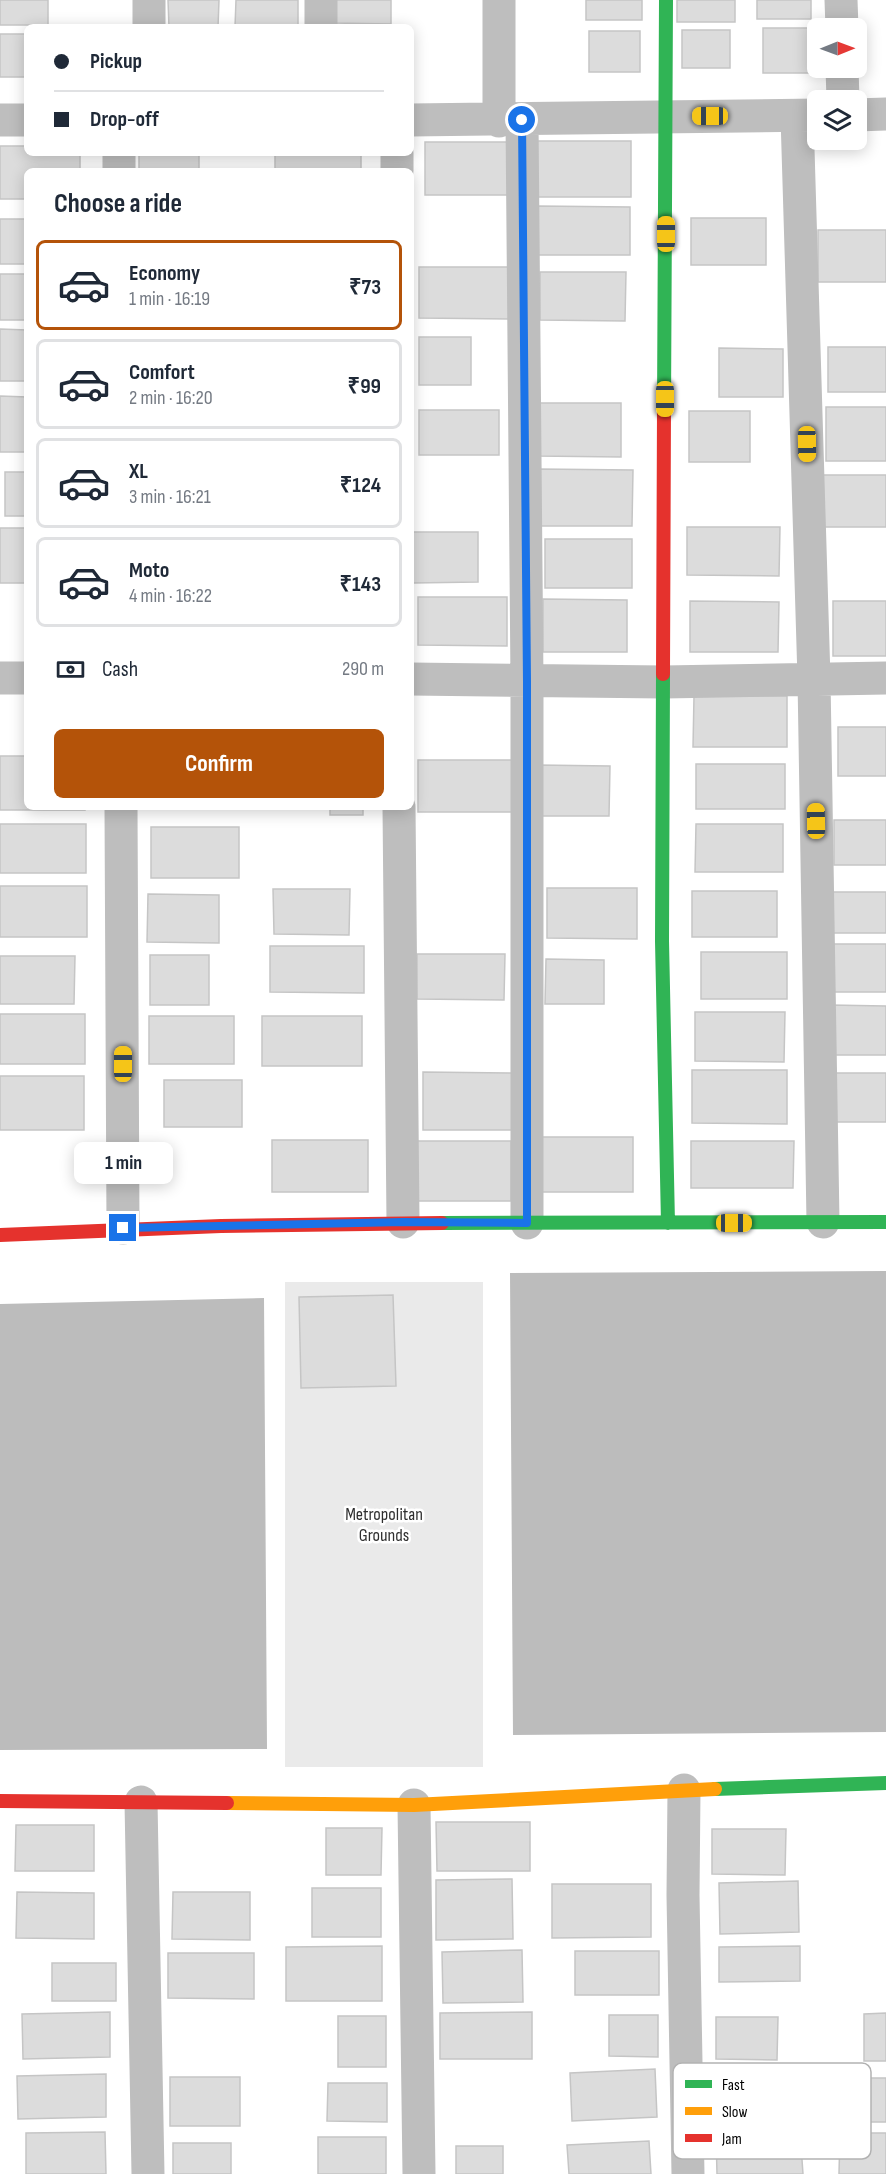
<!DOCTYPE html>
<meta charset="utf-8">
<style>
body{margin:0;font-family:"Sofia Sans Condensed",sans-serif;background:#f6f6f7;color:#1f2937;height:100vh;display:flex;flex-direction:column;font-size:22px;white-space:nowrap}
*{box-sizing:border-box;margin:0}
p{font-size:20px;color:#747a83}
.icon{flex:none;width:33px;height:33px;fill:none;stroke:currentColor;stroke-width:2;stroke-linecap:round;stroke-linejoin:round}
.map{position:relative;flex:1;overflow:hidden}
.panel{position:absolute;left:24px;top:168px;width:390px;height:642px;display:flex;flex-direction:column;background:#fff;border-radius:9px;box-shadow:0 3px 15px #0003}
.panel>*{flex:none}
.hud{position:absolute;left:24px;top:24px;width:390px;height:132px;border-radius:9px;box-shadow:0 3px 15px #0003;display:grid;align-content:center;height:132px;padding:0 30px;background:#fff}
.needle{width:39px;rotate:89deg}
.tools{position:absolute;left:807px;top:18px;display:grid;gap:12px}
.tools a{display:grid;place-items:center;width:60px;height:60px;border-radius:9px;background:#fff;box-shadow:0 3px 15px #0003;font-size:30px}
.end{position:absolute;width:27px;height:27px;margin:-14px;border:8px solid #1a73e8;background:#fff;box-shadow:0 0 0 3px #fff}
.from{border-radius:50%}
.bubble{position:absolute;height:42px;border-radius:9px;background:#fff;box-shadow:0 3px 15px #0003;font-size:20px;font-weight:700;line-height:42px;text-align:center}
.car{position:absolute;width:18px;height:36px;margin:-18px -9px;border-radius:8px;box-shadow:0 0 4px 2px #0007;background:linear-gradient(#f5c518 24%,#345 0 40%,#f5c518 0 76%,#345 0 86%,#f5c518 0)}
.hud b{display:flex;align-items:center;gap:21px;height:57px;font-size:22px}
.hud b+b{border-top:2px solid #e0e1e3}
.hud i{width:15px;height:15px;background:#1f2937}
ul{padding:0;list-style:none}
li{display:flex;align-items:center;gap:18px;height:90px;margin:0 12px 9px;padding:0 18px;border:3px solid #e0e1e3;border-radius:9px}
li div{flex:1}
li b{display:block;font-size:22px}
li em{font-style:normal;font-weight:700}
li.active{border-color:#b45309}
li>.icon{width:54px;height:54px;stroke-width:1.5}
h2{padding:0 30px;font-size:27px;line-height:72px}
.pay{display:flex;align-items:center;gap:15px;height:66px;padding:0 30px;font-size:22px}
.pay p{margin-inline-start:auto}
.primary-button{display:flex;gap:12px;margin-top:auto;padding:12px 30px}
.primary-button a{flex:1;height:69px;border-radius:9px;background:#b45309;color:#fff;font-size:24px;font-weight:700;line-height:69px;text-align:center}
.map>svg:first-child{display:block}
.green{fill:#eaeaea}
.water{fill:#bcbcbc}
.building{fill:#dcdcdc;stroke:#c5c5c5;stroke-width:1.5}
.lines{fill:none;stroke-linecap:round;stroke-linejoin:round}
.street{stroke:#bebebe;stroke-width:33}
.fast{stroke:#30b455;stroke-width:14}
.slow{stroke:#ff9f0a;stroke-width:14}
.jam{stroke:#e5322d;stroke-width:14}
.route{stroke:#1a73e8;stroke-width:8}
.labels{text-anchor:middle;stroke-width:5;stroke-linejoin:round;paint-order:stroke}
.park-label{font-size:18px;fill:#2f2f2f;stroke:#fff}
.key{fill:#fff;stroke:#b2b2b2;stroke-width:1.5}
.key-label{font-size:16px;fill:#000}
</style>
<div class="map">
<svg width="886" height="2174" viewBox="0 0 886 2174">
<rect width="100%" height="100%" fill="#fff"/>
<!-- green -->
<path class="green" d="M285,1282h198v485h-198z"/>
<!-- water -->
<path class="water" d="M886,1271v461l-373,3 -3,-462z
M264,1298l3,451 -267,1v-446z"/>
<!-- building -->
<path class="building" d="M0,0h48v25h-48z
M168,0h51l-1,27h-49z
M236,0h62v27h-63z
M332,0h59v24l-59,-1z
M586,0h56v20h-56z
M677,0h58v22h-58z
M757,0h54v19h-54z
M763,28h48v45h-48z
M682,30h48v38h-48z
M589,31h51v41h-51z
M0,34h27v43h-27z
M534,141h97v56h-97z
M425,142h85v53h-85z
M0,146h27v7h53v18h-53v28h-27z
M139,153h60v18h-60z
M275,153h86v18h-86z
M538,206l92,1v48h-93z
M691,218h75v47h-75z
M0,219h27v45h-27z
M818,230h68v52h-68z
M419,267h90v52l-90,-1z
M540,272h86l-1,49 -85,-1z
M0,274h27v46h-27z
M0,329l27,1v51h-27z
M419,337h52v48h-52z
M828,347h58v45h-58z
M719,348l64,1v48h-64z
M0,396l27,1v55h-27z
M537,403h84v54l-85,-1z
M826,407h60v54h-60z
M419,410h80v45h-80z
M689,411h61v51h-61z
M538,469l95,1 -1,56h-94z
M5,472h22v44h-22z
M823,475h63v52h-63z
M687,527h93l-1,49 -92,-1z
M0,528h27v55h-27z
M413,532h65v50l-65,1z
M545,539h87v49h-87z
M418,597h89v49l-89,-1z
M543,599l84,1v52h-84z
M690,601l89,1 -1,50h-88z
M833,601h53v55h-53z
M694,696h93v51h-94z
M838,727h48v49h-48z
M0,756h27v51h58v3h-85z
M418,760h100l1,52h-101z
M696,764h89v45h-89z
M538,765l72,1 -1,50h-71z
M330,807h33v8h-33z
M834,820h52v45h-52z
M0,824h86v49h-86z
M696,824h87v48h-88z
M151,827h88v51h-88z
M0,886h87v51h-87z
M547,888h90v51l-90,-1z
M273,889h77l-1,46 -75,-1z
M692,891h85v46h-85z
M831,892h55v41h-55z
M148,894l71,1v48l-72,-1z
M833,944h53v48h-53z
M270,946h94v47l-94,-1z
M701,952h86v47h-86z
M417,954h88l-1,46 -87,-1z
M150,955h59v50h-59z
M0,956h75l-1,48h-74z
M546,959l58,1v44h-59z
M830,1005l56,1v49h-55z
M695,1012h90l-1,50 -89,-1z
M0,1014h85v50h-85z
M149,1016h85v48h-85z
M262,1016h100v50h-100z
M692,1070h95v54l-95,-1z
M423,1072l92,1 -1,57h-91z
M829,1073h57v49h-57z
M0,1076h84v54h-84z
M164,1080h78v47h-78z
M539,1137h94v55h-94z
M272,1140h96v52h-96z
M415,1141h96v60h-96z
M691,1141h103l-1,47h-102z
M393,1295l3,91 -95,2 -2,-91z
M436,1822h94v49h-93z
M16,1825h78v46h-79z
M326,1828h56l-1,47h-55z
M712,1829h74l-1,46 -73,-1z
M512,1879l1,60 -77,1v-60z
M798,1881l1,51 -79,2 -1,-51z
M552,1884h99v53l-99,1z
M312,1888h69v49h-69z
M17,1892l77,1v46l-78,-1z
M173,1892h77v48l-78,-1z
M382,1946v55h-96v-54z
M800,1946v35l-81,1v-35z
M522,1950l1,52 -80,1 -1,-51z
M575,1951h84v44h-84z
M168,1953h86v46l-86,-1z
M52,1963h64v38h-64z
M110,2012v45l-87,2 -1,-45z
M532,2012v47h-92v-46z
M886,2013v48h-22v-47z
M609,2015h49v42l-49,-1z
M338,2016h48v51h-48z
M716,2017h62l-1,43 -61,-1z
M655,2069l2,48 -85,4 -2,-48z
M106,2074v43l-88,2 -1,-43z
M170,2077h70v49h-70z
M830,2078h56v44h-56z
M328,2083h59v39l-60,-1z
M800,2131l3,43h-86l-1,-39z
M105,2132l1,42h-80v-41z
M840,2133h46v41h-47z
M318,2137h68v37h-68z
M649,2141l2,33h-82l-2,-29z
M173,2143h58v31h-58z
M456,2146h47v28h-47z"/>
<g class="lines">
<!-- street -->
<path class="street" d="M149,0v27
M321,0v27
M499,0v121
M841,0l1,28
M842,68l1,32
M856,115l30,-1
M797,116l17,563 9,543
M0,120h27
M411,120l407,-5
M522,120l5,561v542
M119,153v18
M397,153v18
M0,678h27
M411,679l253,3 222,-4
M121,807l2,421
M399,807l4,415
M684,1790l-1,105 5,279
M141,1802l7,372
M414,1805l5,369"/>
<!-- fast -->
<path class="fast" d="M664,409l2,-409
M663,674l-1,267 6,282
M442,1223l444,-1
M715,1789l171,-6"/>
<!-- slow -->
<path class="slow" d="M227,1803l187,2 301,-16"/>
<!-- jam -->
<path class="jam" d="M663,674l1,-265
M0,1235l221,-9 221,-3
M0,1801l227,2"/>
</g>
<g class="lines">
<!-- route -->
<path class="route" d="M123,1228l280,-6 124,1v-542l-5,-561"/>
</g>
<g class="labels">
<!-- park labels -->
<g class="park-label">
<text x="384" y="1520">Metropolitan<tspan x="384" dy="21">Grounds</tspan></text>
</g>
</g>
<!-- legend -->
<rect x="673" y="2063" width="198" height="96" rx="9" class="key"/>
<rect x="685" y="2080" width="27" height="8" fill="#30b455"/>
<rect x="685" y="2107" width="27" height="8" fill="#ff9f0a"/>
<rect x="685" y="2134" width="27" height="8" fill="#e5322d"/>
<g class="key-label">
<text x="722" y="2090">Fast</text>
<text x="722" y="2117">Slow</text>
<text x="722" y="2144">Jam</text>
</g>
</svg>
<div class="tools">
<a><svg class="needle" viewBox="-14 -14 28 28"><path d="M0-13l5 13h-10z" fill="#e53935"/><path d="M0 13l5-13h-10z" fill="#747a83"/></svg></a>
<a><svg class="icon" aria-label="layers" viewBox="0 0 24 24"><path d="M12 4l9 5-9 5-9-5zM3 14l9 5 9-5"/></svg></a>
</div>
<i class="end from" style="left:522px;top:120px"></i>
<i class="end" style="left:123px;top:1228px"></i>
<div class="bubble" style="left:74px;top:1142px;width:99px">1 min</div>
<i class="car" style="left:710px;top:116px;rotate:270deg"></i>
<i class="car" style="left:666px;top:234px;rotate:0deg"></i>
<i class="car" style="left:665px;top:399px;rotate:180deg"></i>
<i class="car" style="left:807px;top:444px;rotate:179deg"></i>
<i class="car" style="left:816px;top:821px;rotate:359deg"></i>
<i class="car" style="left:123px;top:1064px;rotate:0deg"></i>
<i class="car" style="left:734px;top:1223px;rotate:90deg"></i>
<div class="hud">
<b><i class="from"></i>Pickup</b>
<b><i></i>Drop-off</b>
</div>
<section class="panel">
<h2>Choose a ride</h2>
<ul>
<li class="active"><svg class="icon" aria-label="car" viewBox="0 0 24 24"><path d="M5 17H2v-5l4-1 3-4h7l3 4 3 1v5h-3M9 17h6M6 11h13"/><circle cx="7" cy="17" r="2"/><circle cx="17" cy="17" r="2"/></svg><div><b>Economy</b><p>1 min · 16:19</p></div><em>₹73</em></li>
<li><svg class="icon" aria-label="car" viewBox="0 0 24 24"><path d="M5 17H2v-5l4-1 3-4h7l3 4 3 1v5h-3M9 17h6M6 11h13"/><circle cx="7" cy="17" r="2"/><circle cx="17" cy="17" r="2"/></svg><div><b>Comfort</b><p>2 min · 16:20</p></div><em>₹99</em></li>
<li><svg class="icon" aria-label="car" viewBox="0 0 24 24"><path d="M5 17H2v-5l4-1 3-4h7l3 4 3 1v5h-3M9 17h6M6 11h13"/><circle cx="7" cy="17" r="2"/><circle cx="17" cy="17" r="2"/></svg><div><b>XL</b><p>3 min · 16:21</p></div><em>₹124</em></li>
<li><svg class="icon" aria-label="car" viewBox="0 0 24 24"><path d="M5 17H2v-5l4-1 3-4h7l3 4 3 1v5h-3M9 17h6M6 11h13"/><circle cx="7" cy="17" r="2"/><circle cx="17" cy="17" r="2"/></svg><div><b>Moto</b><p>4 min · 16:22</p></div><em>₹143</em></li>
</ul>
<div class="pay"><svg class="icon" aria-label="cash" viewBox="0 0 24 24"><path d="M3 7h18v10H3z"/><circle cx="12" cy="12" r="2"/></svg>Cash<p>290 m</p></div>
<div class="primary-button"><a>Confirm</a></div>
</section>
</div>
